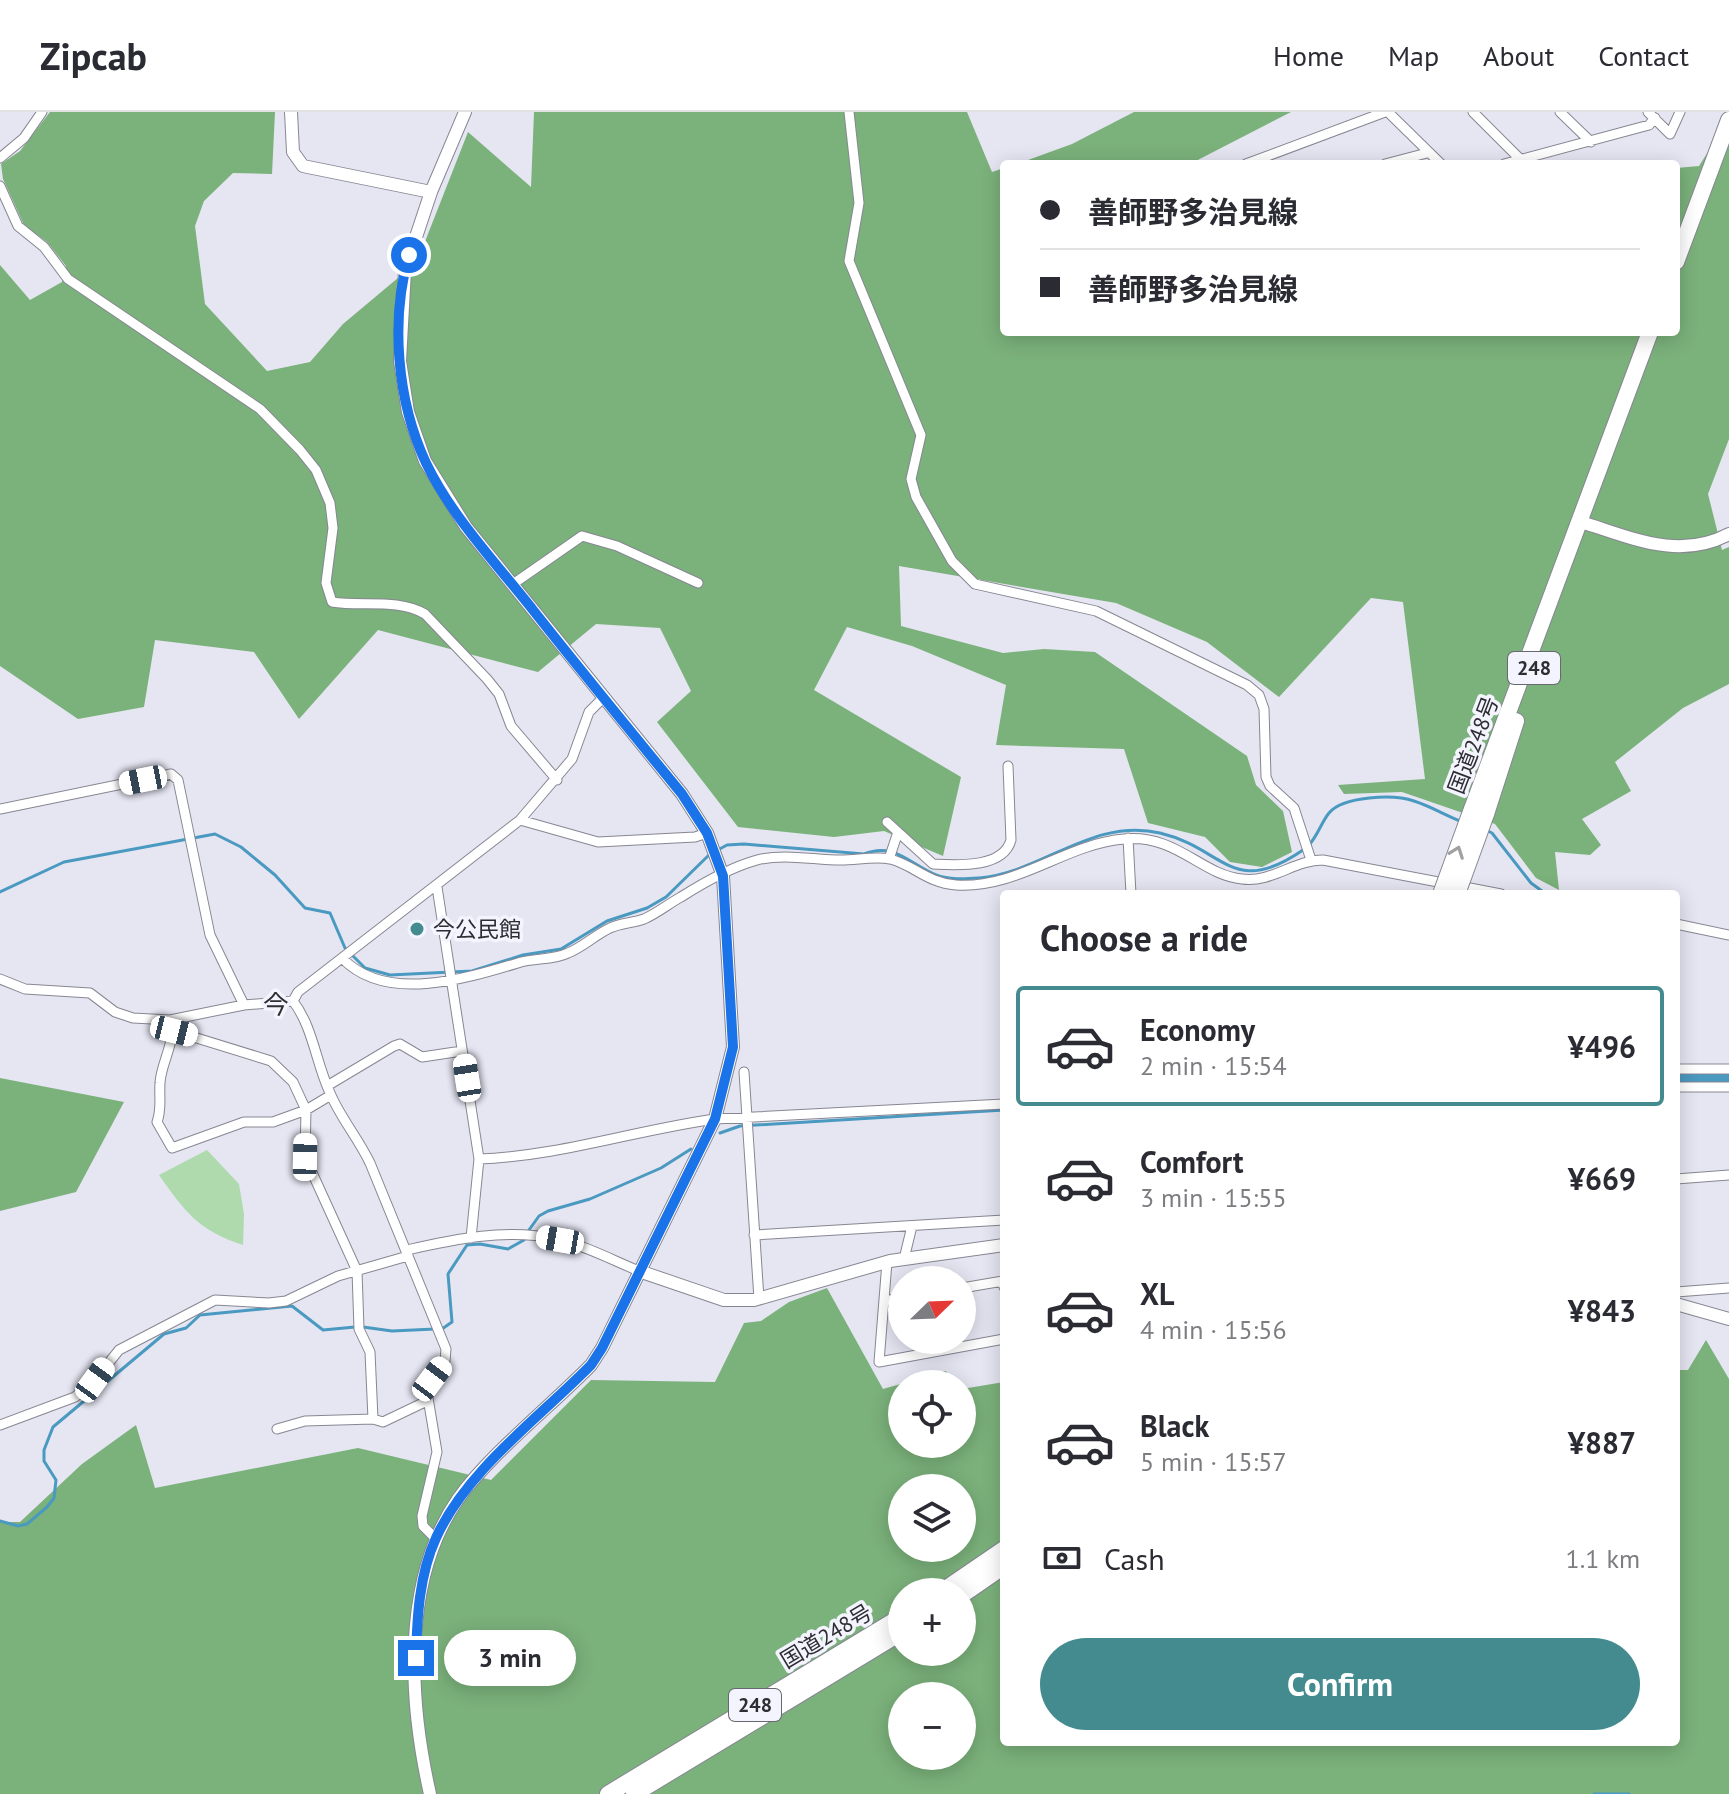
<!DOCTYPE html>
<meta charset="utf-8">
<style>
body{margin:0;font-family:"PT Sans","Noto Sans JP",sans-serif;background:#f2f2f3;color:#2b2b33;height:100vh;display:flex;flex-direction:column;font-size:30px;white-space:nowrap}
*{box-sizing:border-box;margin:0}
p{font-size:26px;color:#7c7c81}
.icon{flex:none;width:44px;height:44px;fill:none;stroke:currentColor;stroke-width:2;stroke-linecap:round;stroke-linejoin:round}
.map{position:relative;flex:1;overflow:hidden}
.drawer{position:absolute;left:1000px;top:778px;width:680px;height:856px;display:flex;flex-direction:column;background:#fff;border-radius:8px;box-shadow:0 4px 20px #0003}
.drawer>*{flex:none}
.top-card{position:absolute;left:1000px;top:48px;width:680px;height:176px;border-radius:8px;box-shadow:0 4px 20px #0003;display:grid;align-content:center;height:176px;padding:0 40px;background:#fff}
.needle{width:52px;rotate:67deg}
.controls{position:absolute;left:888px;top:1154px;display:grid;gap:16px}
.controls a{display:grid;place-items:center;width:88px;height:88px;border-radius:50%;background:#fff;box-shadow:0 4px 20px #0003;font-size:40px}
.end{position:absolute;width:36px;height:36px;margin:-18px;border:10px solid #1a73e8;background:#fff;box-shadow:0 0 0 4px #fff}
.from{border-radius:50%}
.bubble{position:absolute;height:56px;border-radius:28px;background:#fff;box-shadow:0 4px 20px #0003;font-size:26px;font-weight:700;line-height:56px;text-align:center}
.car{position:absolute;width:24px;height:48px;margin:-24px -12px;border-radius:10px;box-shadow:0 0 6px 2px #0007;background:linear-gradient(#fff 24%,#345 0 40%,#fff 0 76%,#345 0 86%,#fff 0)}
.top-card b{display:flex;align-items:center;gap:28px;height:76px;font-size:30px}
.top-card b+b{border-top:2px solid #e1e1e2}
.top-card i{width:20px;height:20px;background:#2b2b33}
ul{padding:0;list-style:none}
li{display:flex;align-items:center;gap:24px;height:120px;margin:0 16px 12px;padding:0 24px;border:4px solid transparent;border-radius:8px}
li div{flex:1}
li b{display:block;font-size:30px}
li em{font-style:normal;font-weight:700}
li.on{border-color:#448b90}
li>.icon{width:72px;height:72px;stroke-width:1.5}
h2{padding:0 40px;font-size:36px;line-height:96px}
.pay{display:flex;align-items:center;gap:20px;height:88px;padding:0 40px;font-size:30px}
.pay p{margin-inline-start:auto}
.cta{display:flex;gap:16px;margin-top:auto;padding:16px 40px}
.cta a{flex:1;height:92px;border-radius:48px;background:#448b90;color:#fff;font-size:32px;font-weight:700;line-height:92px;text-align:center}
header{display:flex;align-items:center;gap:48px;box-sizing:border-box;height:112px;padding:0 40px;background:#fff;border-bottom:2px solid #e1e1e2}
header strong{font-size:38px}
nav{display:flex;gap:44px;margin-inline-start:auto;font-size:28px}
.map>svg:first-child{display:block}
.green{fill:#aedaad}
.forest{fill:#7bb17b;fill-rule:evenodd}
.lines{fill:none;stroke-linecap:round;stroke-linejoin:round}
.stream{stroke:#4a99c0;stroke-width:3}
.river{stroke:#4a99c0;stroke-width:18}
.street-casing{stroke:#868792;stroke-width:11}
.secondary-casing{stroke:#868792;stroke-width:14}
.highway-casing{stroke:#868792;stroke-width:18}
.street{stroke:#fff;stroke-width:9}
.secondary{stroke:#fff;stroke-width:12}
.highway{stroke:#fff;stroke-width:16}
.highway-bridge-casing{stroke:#868792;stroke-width:18;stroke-linecap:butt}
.highway-bridge{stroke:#fff;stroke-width:16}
.oneway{stroke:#a0a0a3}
.route{stroke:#1a73e8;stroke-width:10}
.poi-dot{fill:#448b90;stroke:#f3f4fd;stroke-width:3}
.labels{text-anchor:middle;stroke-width:7;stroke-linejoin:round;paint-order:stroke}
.shield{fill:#f3f4fd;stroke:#68696f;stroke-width:2}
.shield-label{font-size:20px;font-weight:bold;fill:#2d2d32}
.street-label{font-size:22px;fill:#2d2d32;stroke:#f3f4fd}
.poi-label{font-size:22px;fill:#2d2d32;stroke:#f3f4fd;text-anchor:start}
.quarter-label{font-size:26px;fill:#2d2d32;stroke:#f3f4fd}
</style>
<header>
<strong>Zipcab</strong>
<nav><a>Home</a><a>Map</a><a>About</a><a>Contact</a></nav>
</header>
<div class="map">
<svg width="1729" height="1682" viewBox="0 0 1729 1682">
<rect width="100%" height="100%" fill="#e5e6f2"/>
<!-- green -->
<path class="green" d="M207,1038l32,34 5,30 -1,31c-44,-14 -58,-33 -84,-70z"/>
<!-- forest -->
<path class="forest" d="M50,0h225l-3,62 -39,-1 -29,28 -9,25 10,78 62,67 43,-9 33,-38 74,-62 51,-130 63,55 3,-75h433l25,60 12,-4v164h672v-164l23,-2 30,-47v320l-21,55 14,56 7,-3v137l-46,24 -68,54 16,29 -49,28 19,26 -11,10 -35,-3 4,38 -23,-12 -41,-54 -93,-32 -58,2 -6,-9 87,-6 -22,-177 -32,-4 -92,99 -72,-55 -91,-39 -217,-37 2,60 102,27 41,-4 51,3 152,104 9,29 27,26 9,41 -30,15 -32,-5 -25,-25 -57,-14 -24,-74 -128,-4 10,-60 -94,-39 -65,-19 -33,63 147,87 -18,79 -59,-25 -50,6 -96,-10 -81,-105 34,-31 -31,-63 -64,-4 -58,48 -160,-42 -79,89 -45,-67 -99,-12 -11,67 -66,12 -78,-53v-401l30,35 32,-18 4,-16 -19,-24 -23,-17 -21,-46 -2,-15 19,-13z
M1134,0h157l-101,52h-173l55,-20z
M0,966l124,24 -48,90 -76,19z
M827,1176l56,101 63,-18 5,13h-49v60h60v-55l42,-7v360h672v-372h12l18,-30 23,39v415h-1729v-272h20l62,-58 54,-39 19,63 203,-40 133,32 100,-100 124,2 29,-59 17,-2 28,-19zM902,1376h60v60h-60zM902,1480h60v60h-60zM902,1584h60v60h-60z"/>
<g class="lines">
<!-- stream -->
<path class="stream" d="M1486,718l6,3 39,50 15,11
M1309,733c9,-10 12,-22 20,-32 14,-17 65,-19 85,-12 16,5 31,14 46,20
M716,739l11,-6 17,-1 120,10c31,-12 45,10 72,21 13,5 29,4 43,3 63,-5 113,-61 181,-45 64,15 72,66 143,17
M0,780l64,-30 151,-28 26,13 34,28 30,33 25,5 15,35 20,20 25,7 82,-4 51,-16 38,-6 46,-28 40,-13 19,-11 44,-43
M720,1021l20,-7 264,-16
M529,1118l10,-14 9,-5 42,-12 71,-31 30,-19
M363,1215l29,4 43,-2
M442,1217l10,-7 -4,-48 19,-29 13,-1 28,5 16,-9
M0,1409l18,5 9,-2 20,-17 7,-9 2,-18 -12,-19v-11l9,-23 111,-93 22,-6 14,-13 92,-9 31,24 32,-3
M1594,1682h35"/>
<!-- river -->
<path class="river" d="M1676,967l53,1"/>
<!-- street casing -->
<g class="street-casing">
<path id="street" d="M849,0l10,91 -10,58 72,174 -10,44 5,18 36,64 23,23 121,27 151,74 12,10 5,14 2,68 4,9 24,22 17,52
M1388,0l53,52
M1473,0l49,49
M1560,0l31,30
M1648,0l22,22 10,-22
M0,46l24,-20 18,-26
M1246,52l139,-52
M1385,52l42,-11
M1504,52l145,-39 6,-7
M0,74l18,40 26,21 24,32 192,130 40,41 16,20 14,33 3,25 -7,55 6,19c30,5 65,-4 93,12l62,65 12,15 12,32 46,54
M513,472l69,-48 35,10 81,37
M0,697l171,-35 7,6 32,155 34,70
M520,708l78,22 97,-5 12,-4
M887,710l46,42c23,1 70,5 78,-24l-3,-74
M1128,726l3,56
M889,747l9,-27
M437,775l42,272 -8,79
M1676,812l53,11
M343,847c44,45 125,19 178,3 15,-4 33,-2 47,-9 15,-6 27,-18 42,-25 10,-5 23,-5 34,-9 14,-6 24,-15 37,-22 22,-14 51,-30 76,-37 27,-7 57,0 84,0 16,0 34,-4 49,-1 24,6 37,24 66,26 62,4 109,-41 168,-46 53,-5 77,36 118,40 30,4 52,-19 81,-19l178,34
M0,867l25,10 65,4 25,19 18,6 37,2 74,-15 49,-4
M293,889c20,26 23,62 37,92 10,24 28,45 40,70l76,186 -1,12 -18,31 10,60 -15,64 1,10 13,13
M293,889l5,-9 222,-172 52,-61 17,-47 14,-14
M170,908c7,21 -9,42 -10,63 -1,14 2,26 -3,39l15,26 72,-26h29l33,-12 25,-15
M174,919l97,30 22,21 13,28 -1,47 52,114 2,58 11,23 3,67 10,3 44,-21
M1676,957h53
M744,960l15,227
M327,974l67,-40 6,-2 22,13 40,-6
M1676,975h53
M479,1047c81,-3 157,-29 236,-40l289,-15
M1676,1067l53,-4
M754,1123l250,-15
M407,1138c48,-11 101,-22 149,-11 28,6 56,21 83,32
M904,1147l8,-33
M887,1150l-8,100 125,-23
M962,1176l41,-7 1,6
M1676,1180l53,-4
M884,1189l18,-3
M0,1313l75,-28 20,-17 24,-30 96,-50 54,3 17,-2 52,-25 70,-20
M277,1317l28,-8 68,-2"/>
</g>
<!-- secondary casing -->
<g class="secondary-casing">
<path id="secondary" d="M291,0l2,40 10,14 128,26
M1581,410c49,15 98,39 148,12
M639,1159l85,29h30l136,-39 114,-16
M1676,1192l53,15
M430,1682c-21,-93 -29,-213 28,-295 31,-44 94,-94 133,-134l11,-17 113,-229 18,-72 -10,-171 -16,-43 -25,-39 -216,-267 -41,-66 -17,-49 -8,-51 5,-91 26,-78 34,-80"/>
</g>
<!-- highway casing -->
<g class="highway-casing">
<path id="highway" d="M1676,150l53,-142
M1472,697l178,-477
M1486,702l30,-93
M941,1480l63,-43
M962,1483l42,-29
M608,1682l294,-178
M634,1682l268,-162"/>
</g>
<!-- street -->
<use href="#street" class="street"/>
<!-- secondary -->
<use href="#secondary" class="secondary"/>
<!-- highway -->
<use href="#highway" class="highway"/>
<!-- highway-bridge casing -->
<g class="highway-bridge-casing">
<path id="highway-bridge" d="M1441,782l31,-85
M1457,782l29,-80"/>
</g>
<!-- highway-bridge -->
<use href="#highway-bridge" class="highway-bridge"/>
</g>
<!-- one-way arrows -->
<defs><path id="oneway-chevron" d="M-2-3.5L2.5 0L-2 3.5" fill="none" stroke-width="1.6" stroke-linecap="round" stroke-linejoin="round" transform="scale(2)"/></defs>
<use class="oneway" href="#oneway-chevron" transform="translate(1457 740) rotate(-70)"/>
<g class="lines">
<!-- route -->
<path class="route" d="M409,143c-19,65 -12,146 17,208 26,54 70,100 107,147 49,62 99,123 149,184l25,39 16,43 10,171 -18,72 -113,229 -11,17c-51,52 -125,106 -155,173 -17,37 -19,80 -20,120"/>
</g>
<!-- markers -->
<circle class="poi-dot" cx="417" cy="817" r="8"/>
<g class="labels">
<!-- shield labels -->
<g class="shield">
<rect x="1508" y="540" width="52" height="32" rx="6"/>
<rect x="729" y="1577" width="52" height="32" rx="6"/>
</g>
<g class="shield-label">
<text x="1534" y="563">248</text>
<text x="755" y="1600">248</text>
</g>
<!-- street labels -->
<g class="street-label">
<text transform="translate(1473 633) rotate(-69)" y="8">国道248号</text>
<text transform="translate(826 1524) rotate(-31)" y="8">国道248号</text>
</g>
<!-- poi labels -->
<g class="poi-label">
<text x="433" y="825">今公民館</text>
</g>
<!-- quarter labels -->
<g class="quarter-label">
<text x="276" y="902">今</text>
</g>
</g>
</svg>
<div class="controls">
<a><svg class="needle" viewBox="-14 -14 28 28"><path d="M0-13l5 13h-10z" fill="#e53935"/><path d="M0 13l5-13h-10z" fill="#7c7c81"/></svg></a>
<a><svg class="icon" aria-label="locate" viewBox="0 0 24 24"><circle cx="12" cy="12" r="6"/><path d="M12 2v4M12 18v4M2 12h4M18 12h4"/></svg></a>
<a><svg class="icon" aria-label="layers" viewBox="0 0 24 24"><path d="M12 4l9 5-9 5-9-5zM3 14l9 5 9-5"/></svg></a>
<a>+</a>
<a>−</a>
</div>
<i class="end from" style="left:409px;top:143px"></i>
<i class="end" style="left:416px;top:1546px"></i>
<div class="bubble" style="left:444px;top:1518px;width:132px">3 min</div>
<i class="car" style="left:143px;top:668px;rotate:259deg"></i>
<i class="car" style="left:174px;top:919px;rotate:104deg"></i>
<i class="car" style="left:467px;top:966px;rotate:351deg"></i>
<i class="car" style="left:305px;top:1045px;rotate:1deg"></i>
<i class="car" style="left:560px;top:1128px;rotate:280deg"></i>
<i class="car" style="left:432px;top:1267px;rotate:37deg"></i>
<i class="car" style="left:95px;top:1268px;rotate:36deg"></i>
<div class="top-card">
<b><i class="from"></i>善師野多治見線</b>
<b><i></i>善師野多治見線</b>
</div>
<section class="drawer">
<h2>Choose a ride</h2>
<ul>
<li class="on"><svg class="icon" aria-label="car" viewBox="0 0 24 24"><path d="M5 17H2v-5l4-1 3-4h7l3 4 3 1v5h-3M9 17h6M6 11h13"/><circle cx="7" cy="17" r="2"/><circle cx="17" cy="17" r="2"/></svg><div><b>Economy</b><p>2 min · 15:54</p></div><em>¥496</em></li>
<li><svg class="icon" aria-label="car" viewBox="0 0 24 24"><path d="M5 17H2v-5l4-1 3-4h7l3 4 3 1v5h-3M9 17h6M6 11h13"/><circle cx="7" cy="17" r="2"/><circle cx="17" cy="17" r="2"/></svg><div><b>Comfort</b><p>3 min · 15:55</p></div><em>¥669</em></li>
<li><svg class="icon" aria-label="car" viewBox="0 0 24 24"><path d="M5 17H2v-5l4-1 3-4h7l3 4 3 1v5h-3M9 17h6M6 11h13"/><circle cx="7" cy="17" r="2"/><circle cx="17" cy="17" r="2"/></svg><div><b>XL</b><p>4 min · 15:56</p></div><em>¥843</em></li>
<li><svg class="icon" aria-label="car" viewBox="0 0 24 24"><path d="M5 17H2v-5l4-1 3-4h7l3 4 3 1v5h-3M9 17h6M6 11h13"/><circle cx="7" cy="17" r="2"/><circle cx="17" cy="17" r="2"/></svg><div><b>Black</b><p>5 min · 15:57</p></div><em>¥887</em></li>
</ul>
<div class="pay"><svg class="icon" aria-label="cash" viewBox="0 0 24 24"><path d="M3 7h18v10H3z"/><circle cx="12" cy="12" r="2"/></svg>Cash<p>1.1 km</p></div>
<div class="cta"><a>Confirm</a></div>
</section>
</div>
